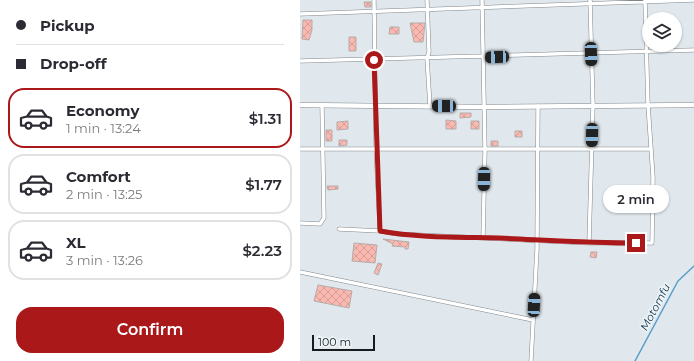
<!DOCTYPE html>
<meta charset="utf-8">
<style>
body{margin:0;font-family:Montserrat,sans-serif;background:#f7f7f7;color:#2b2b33;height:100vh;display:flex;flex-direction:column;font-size:15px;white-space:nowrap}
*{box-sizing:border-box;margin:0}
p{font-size:13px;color:#7c7c81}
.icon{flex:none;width:22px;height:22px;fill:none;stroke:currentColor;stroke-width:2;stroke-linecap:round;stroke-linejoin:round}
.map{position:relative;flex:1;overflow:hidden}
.side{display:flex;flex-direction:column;background:#fff;width:300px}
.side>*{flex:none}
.top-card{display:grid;align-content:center;height:88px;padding:0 16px;background:#fff}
.controls{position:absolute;left:342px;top:12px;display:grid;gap:8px}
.controls a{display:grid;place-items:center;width:40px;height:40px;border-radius:50%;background:#fff;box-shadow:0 1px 3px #0004;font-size:20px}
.scale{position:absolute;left:12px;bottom:10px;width:63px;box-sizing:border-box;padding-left:4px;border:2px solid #181b1d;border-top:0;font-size:11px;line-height:14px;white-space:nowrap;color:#181b1d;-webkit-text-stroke:3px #edf5fa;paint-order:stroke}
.end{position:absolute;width:18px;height:18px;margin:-9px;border:5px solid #ab181a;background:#fff;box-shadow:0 0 0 2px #fff}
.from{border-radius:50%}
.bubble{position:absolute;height:28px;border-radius:14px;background:#fff;box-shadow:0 1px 3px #0004;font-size:13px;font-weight:600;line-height:28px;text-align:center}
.car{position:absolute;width:12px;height:24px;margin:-12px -6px;border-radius:5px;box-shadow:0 0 3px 1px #0007;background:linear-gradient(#222 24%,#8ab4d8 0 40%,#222 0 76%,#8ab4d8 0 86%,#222 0)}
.top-card b{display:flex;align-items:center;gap:14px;height:38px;font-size:15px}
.top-card b+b{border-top:1px solid #e1e1e2}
.top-card i{width:10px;height:10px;background:#2b2b33}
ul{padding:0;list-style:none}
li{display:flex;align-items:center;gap:12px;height:60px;margin:0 8px 6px;padding:0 8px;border:2px solid #e1e1e2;border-radius:16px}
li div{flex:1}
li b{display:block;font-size:15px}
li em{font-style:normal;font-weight:600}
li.current{border-color:#ab181a}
li>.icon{width:36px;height:36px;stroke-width:1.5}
.button{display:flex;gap:8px;margin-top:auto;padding:8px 16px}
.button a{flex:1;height:46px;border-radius:16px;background:#ab181a;color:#fff;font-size:16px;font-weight:600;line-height:46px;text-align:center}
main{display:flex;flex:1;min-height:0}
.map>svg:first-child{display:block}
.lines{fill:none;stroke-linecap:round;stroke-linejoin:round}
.stream{stroke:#599eca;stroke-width:1.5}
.building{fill:url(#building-cross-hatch);stroke:#b5acab}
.minor-casing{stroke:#80878c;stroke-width:4.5}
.tertiary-casing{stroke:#80878c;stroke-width:5.5}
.minor{stroke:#fff;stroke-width:3.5}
.tertiary{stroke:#fff;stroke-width:4.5}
.route{stroke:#ab181a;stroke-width:5}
.labels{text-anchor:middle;stroke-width:3;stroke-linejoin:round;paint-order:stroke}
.water-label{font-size:11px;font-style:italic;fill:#173649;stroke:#edf5fa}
</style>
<main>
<section class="side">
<div class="top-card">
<b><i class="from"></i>Pickup</b>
<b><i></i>Drop-off</b>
</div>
<ul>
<li class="current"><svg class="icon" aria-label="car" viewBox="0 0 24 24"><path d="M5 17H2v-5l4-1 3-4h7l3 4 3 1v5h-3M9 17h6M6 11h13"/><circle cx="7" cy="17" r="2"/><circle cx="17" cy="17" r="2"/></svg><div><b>Economy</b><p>1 min · 13:24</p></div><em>$1.31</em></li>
<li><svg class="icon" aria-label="car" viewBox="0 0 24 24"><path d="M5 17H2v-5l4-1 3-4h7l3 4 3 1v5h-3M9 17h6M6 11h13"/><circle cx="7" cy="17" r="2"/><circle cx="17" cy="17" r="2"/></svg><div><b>Comfort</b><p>2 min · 13:25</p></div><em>$1.77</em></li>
<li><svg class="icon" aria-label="car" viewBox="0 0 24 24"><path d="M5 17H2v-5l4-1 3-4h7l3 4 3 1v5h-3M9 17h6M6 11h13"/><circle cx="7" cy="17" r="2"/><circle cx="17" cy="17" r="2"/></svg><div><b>XL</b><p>3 min · 13:26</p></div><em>$2.23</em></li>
</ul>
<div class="button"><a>Confirm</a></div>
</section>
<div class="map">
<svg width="394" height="361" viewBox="0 0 394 361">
<defs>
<pattern id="building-cross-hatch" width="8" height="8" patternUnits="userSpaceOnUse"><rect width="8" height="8" fill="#fab9b0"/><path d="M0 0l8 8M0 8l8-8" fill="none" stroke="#d69e97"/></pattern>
</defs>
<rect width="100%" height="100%" fill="#e0e8ed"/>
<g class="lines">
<!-- stream -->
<path class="stream" d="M335,361l43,-80 16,-15"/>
</g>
<!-- building -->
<path class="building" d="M64,2h7v5h-6z
M3,20h9v10l-3,10 -7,-1z
M110,23h15l-2,19h-9z
M90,27h9v7h-10z
M49,37h7v14h-7z
M160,113h11v4l-11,1z
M146,120l10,1v8h-10z
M48,121v8l-11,1v-8z
M171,121h8v8h-8z
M26,130h6v11h-6z
M215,131h7v6h-7z
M39,140h8v5l-8,1z
M191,141h7v5h-7z
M27,186h11v3l-10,1z
M83,239l26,3 -1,7h-3v-2l-13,-1 1,-2z
M54,243l23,2 -2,18 -23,-2z
M291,252h6l-1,6 -6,-1z
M78,263l4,1 -4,11 -4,-2z
M18,285l34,6 -3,17 -35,-7z"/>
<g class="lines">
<!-- minor casing -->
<g class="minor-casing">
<path id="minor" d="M74,0l2,149 4,82
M127,0l2,52 -2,6 3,48
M182,0l3,150 -2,88
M0,14l394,-14
M0,61l394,-11
M0,149h351
M0,223l20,1 4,-6 -2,-112
M39,229l41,2 18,3 191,9h63l1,-66 -5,-72 -3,-105
M289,243l4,-138 -3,-105
M0,272l233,48
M231,361l6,-112 1,-143"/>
</g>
<!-- tertiary casing -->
<g class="tertiary-casing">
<path id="tertiary" d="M0,105l185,2 209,-2"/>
</g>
<!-- minor -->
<use href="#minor" class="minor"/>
<!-- tertiary -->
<use href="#tertiary" class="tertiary"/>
</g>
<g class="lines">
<!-- route -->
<path class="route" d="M74,60l6,171c39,7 79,6 119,7 46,2 91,5 137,5"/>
</g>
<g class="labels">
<!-- water labels -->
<g class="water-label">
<text transform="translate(355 307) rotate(-62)" y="4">Motomfu</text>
</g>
</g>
</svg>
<div class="controls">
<a><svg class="icon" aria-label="layers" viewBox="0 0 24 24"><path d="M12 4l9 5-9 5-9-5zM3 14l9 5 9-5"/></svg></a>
</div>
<div class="scale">100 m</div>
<i class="end from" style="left:74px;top:60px"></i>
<i class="end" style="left:336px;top:243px"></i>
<div class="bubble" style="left:303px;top:185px;width:66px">2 min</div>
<i class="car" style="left:291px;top:54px;rotate:178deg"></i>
<i class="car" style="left:197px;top:57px;rotate:268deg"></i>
<i class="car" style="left:144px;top:106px;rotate:271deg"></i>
<i class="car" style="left:292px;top:135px;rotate:181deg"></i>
<i class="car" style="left:184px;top:179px;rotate:181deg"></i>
<i class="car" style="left:234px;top:305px;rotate:3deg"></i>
</div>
</main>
